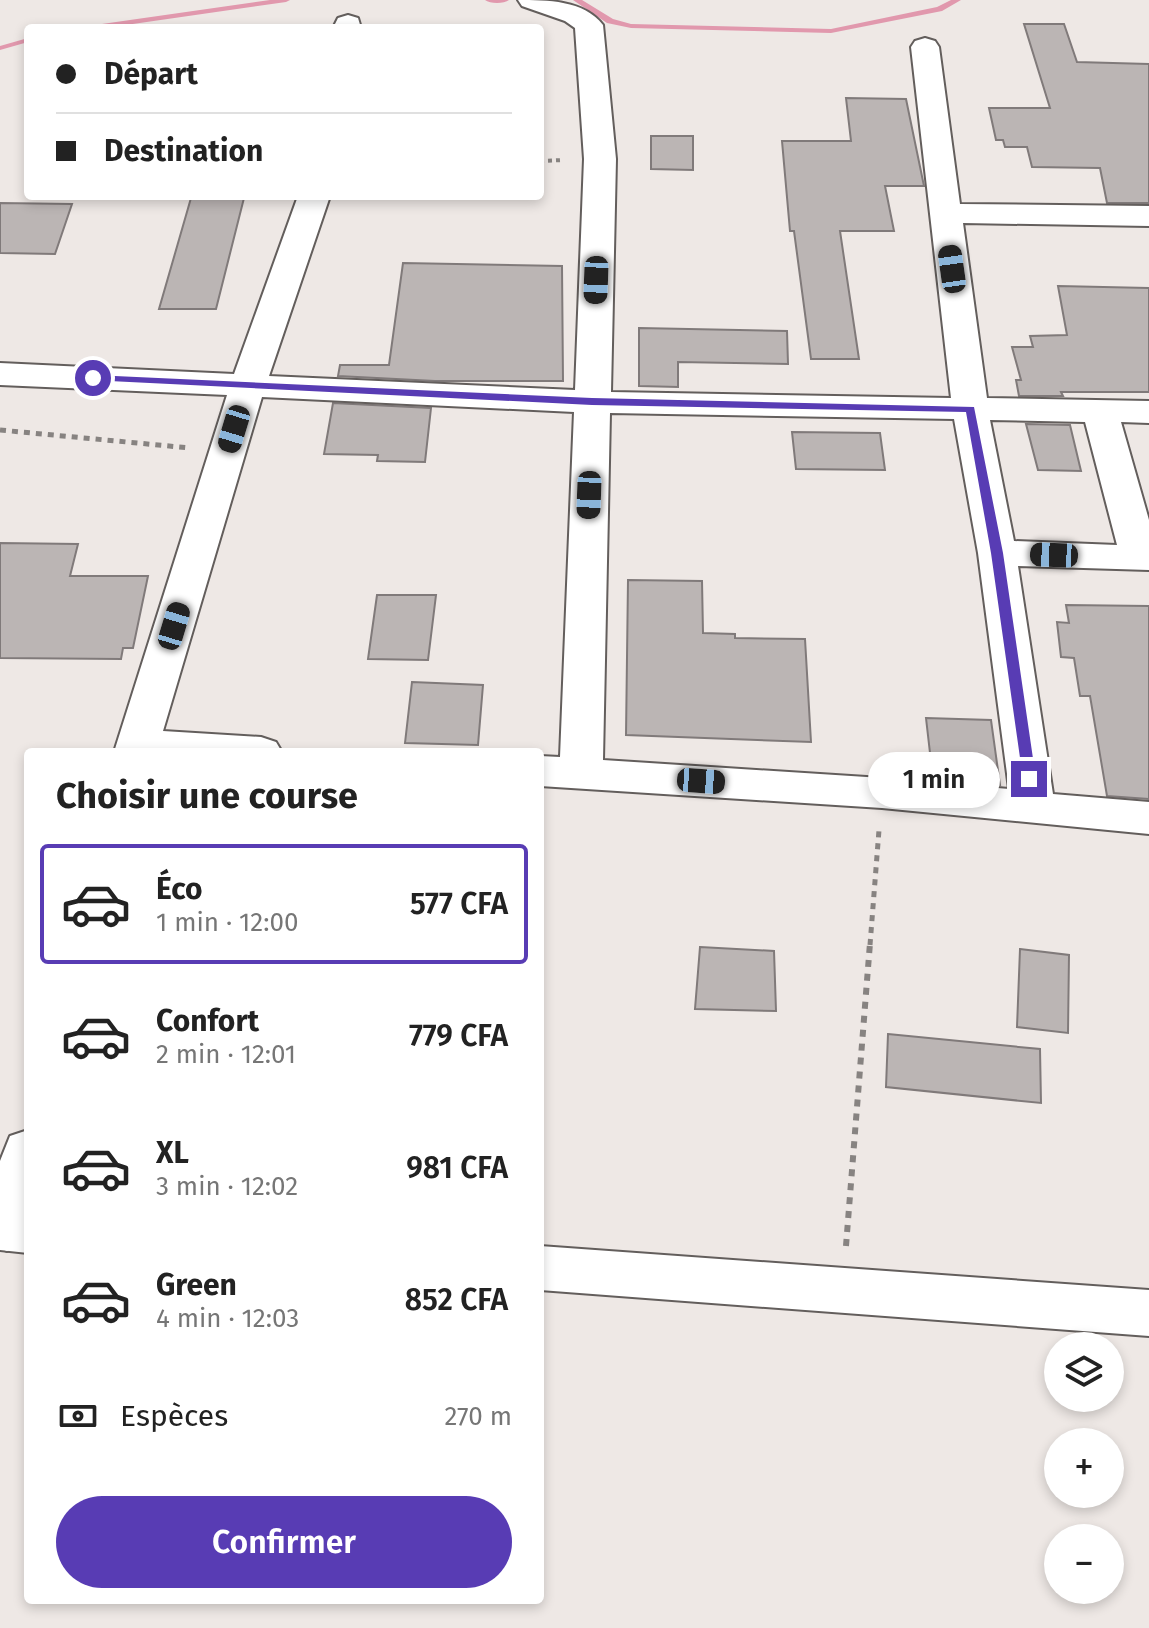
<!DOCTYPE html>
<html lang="fr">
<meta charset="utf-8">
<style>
body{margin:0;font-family:"Fira Sans",sans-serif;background:#f2f2f2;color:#222;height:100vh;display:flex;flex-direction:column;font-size:30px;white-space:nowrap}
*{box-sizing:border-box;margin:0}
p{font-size:26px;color:#767676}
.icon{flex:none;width:44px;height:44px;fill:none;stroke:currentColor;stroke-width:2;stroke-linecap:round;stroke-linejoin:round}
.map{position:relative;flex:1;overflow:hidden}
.side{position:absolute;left:24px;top:748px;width:520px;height:856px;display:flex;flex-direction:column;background:#fff;border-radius:8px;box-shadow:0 4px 12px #0003}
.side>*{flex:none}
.hud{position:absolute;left:24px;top:24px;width:520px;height:176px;border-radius:8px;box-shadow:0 4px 12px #0003;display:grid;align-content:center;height:176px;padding:0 32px;background:#fff}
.controls{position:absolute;left:1044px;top:1332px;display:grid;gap:16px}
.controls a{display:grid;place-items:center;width:80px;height:80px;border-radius:50%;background:#fff;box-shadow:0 4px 12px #0003;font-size:40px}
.end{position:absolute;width:36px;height:36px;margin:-18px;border:10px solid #583cb4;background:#fff;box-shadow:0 0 0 4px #fff}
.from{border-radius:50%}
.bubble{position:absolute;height:56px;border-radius:28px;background:#fff;box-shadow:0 4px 12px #0003;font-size:26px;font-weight:600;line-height:56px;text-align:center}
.car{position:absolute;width:24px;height:48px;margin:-24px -12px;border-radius:10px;box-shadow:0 0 6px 2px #0007;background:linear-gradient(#222 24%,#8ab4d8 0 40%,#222 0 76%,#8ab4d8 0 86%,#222 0)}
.hud b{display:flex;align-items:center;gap:28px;height:76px;font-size:30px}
.hud b+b{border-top:2px solid #e0e0e0}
.hud i{width:20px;height:20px;background:#222}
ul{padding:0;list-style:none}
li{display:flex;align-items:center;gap:24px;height:120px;margin:0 16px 12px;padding:0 16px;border:4px solid transparent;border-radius:8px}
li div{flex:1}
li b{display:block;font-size:30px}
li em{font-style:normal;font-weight:600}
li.active{border-color:#583cb4}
li>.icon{width:72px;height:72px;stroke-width:1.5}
h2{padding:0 32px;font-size:36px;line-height:96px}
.pay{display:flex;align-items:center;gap:20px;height:88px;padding:0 32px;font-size:30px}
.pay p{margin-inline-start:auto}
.primary-button{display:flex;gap:16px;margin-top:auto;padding:16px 32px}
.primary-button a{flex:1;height:92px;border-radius:48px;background:#583cb4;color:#fff;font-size:32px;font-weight:600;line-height:92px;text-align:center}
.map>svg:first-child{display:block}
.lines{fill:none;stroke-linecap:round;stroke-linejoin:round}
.stream{fill:#e198ad;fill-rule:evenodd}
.building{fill:#bbb5b4;stroke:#807a7a;stroke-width:2}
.minor-casing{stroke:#635e5c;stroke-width:4}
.tertiary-casing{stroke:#635e5c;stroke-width:4}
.path-far2{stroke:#878381;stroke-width:4;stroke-dasharray:4 4;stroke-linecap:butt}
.path-far1{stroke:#878381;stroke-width:5;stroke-dasharray:6 6;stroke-linecap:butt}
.path{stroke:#878381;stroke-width:6;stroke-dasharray:7 7;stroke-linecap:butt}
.minor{fill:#fff;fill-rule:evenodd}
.tertiary{fill:#fff;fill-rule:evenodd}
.route{fill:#583cb4}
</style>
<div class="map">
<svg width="1149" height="1628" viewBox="0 0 1149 1628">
<rect width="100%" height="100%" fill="#eee8e5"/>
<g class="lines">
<!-- stream -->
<path class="stream" d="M270,0h20l-4,2 -181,26h-21l4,-2z
M485,0h24c-5,4 -19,4 -24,0z
M573,0h9l31,19 18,5 200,5 106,-22 14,-7h10l-19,11 -111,22 -200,-5 -24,-5z
M28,38v4l-28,8v-4z"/>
</g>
<!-- building -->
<path class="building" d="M1024,24h40l13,38 72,2v139h-42l-7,-35 -68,-1 -5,-20h-22l-2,-7h-7l-7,-32h61z
M846,98l60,1 18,87h-39l9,45h-54l19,128h-48l-17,-128h-4l-8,-90h69z
M651,136h42v34l-42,-1z
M191,198h53l-28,111h-57z
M0,203l72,1 -17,50 -55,-1z
M403,263l159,3 1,115h-128l-97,-5 2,-11h49z
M1058,286l91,2v104h-88l2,4h-44l-3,-16h5l-9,-33h21l-3,-11 37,-1z
M639,328l148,3 1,33 -110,-2v25l-39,-1z
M333,403l98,5 -6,54 -48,-1 1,-6 -54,-1z
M1026,424l44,1 11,46 -43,-1z
M792,432l88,1 5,37 -89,-1z
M0,543l78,1 -8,32h78l-15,72h-10l-2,11 -121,-1z
M628,580l74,1 1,52 32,1v4l70,1 6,103 -185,-7z
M377,595h59l-8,65 -60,-1z
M1066,605l83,1v193l-42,-3 -17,-100h-10l-6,-38 -13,-1 -4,-35 12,1z
M412,682l71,3 -5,60 -73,-2z
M926,718l65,2 9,65 -67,-6z
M700,947l74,4 2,60 -81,-2z
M1020,949l49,6 -1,78 -51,-6z
M888,1034l152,15 1,54 -155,-16z"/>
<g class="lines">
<!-- minor casing -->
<g class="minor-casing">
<path id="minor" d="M518,0c29,0 66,0 85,25l13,134 -5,233 340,6 -40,-351 4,-6 10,-3 10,3 4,6 21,157 189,2v20l-186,-3 24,175 162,3v22l-28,-1 28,98v50l-131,-4 35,228 96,8v32l-267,-26 -342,-22v-30l20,1 14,-345 -312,-15 -99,334 98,6 15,5 6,10h-168l113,-357 -227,-10v-22l234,11 64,-178h32l-61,180 306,14 9,-231 -9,-131 -10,-7 -43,-15zM610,413l344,6 24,134 31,236 -127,-11 -279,-18zM990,420l95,2 32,123 -103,-4z
M348,15l10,3 3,10h-28l5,-10z
M28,1130v109l-3,5 -18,7 -7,-3v-87l10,-25z"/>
</g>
<!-- tertiary casing -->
<g class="tertiary-casing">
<path id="tertiary" d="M0,1206l28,3v44l-28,-3z
M540,1246l609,44v46l-609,-46z"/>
</g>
<!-- path-far2 -->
<path class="path-far2" d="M540,161l23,-1"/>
<!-- path-far1 -->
<path class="path-far1" d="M0,430l190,18
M870,945l9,-115"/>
<!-- path -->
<path class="path" d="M846,1246l24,-303"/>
<!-- minor -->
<use href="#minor" class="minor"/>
<!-- tertiary -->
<use href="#tertiary" class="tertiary"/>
</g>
<!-- route -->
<path class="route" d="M93,375l499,23 382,9 29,146 33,226 -7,5 -6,-5 -32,-226 -25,-141 -374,-7 -503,-25 -1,-2z"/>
</svg>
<div class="controls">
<a><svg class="icon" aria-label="layers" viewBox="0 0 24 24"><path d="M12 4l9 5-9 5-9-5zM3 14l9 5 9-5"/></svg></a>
<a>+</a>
<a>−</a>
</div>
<i class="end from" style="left:93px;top:378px"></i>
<i class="end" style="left:1029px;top:779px"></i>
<div class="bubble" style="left:868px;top:752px;width:132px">1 min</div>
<i class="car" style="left:952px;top:269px;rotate:352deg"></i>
<i class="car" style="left:596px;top:280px;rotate:182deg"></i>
<i class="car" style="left:234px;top:429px;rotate:197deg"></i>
<i class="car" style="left:589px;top:495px;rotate:182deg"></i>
<i class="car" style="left:1054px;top:555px;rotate:272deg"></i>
<i class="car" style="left:174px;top:626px;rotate:17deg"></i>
<i class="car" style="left:701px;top:781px;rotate:94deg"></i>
<div class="hud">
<b><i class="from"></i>Départ</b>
<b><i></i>Destination</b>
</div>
<section class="side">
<h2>Choisir une course</h2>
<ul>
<li class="active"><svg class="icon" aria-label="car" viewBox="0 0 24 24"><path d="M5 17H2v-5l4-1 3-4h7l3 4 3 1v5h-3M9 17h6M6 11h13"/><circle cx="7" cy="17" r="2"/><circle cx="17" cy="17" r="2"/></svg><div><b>Éco</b><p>1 min · 12:00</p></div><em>577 CFA</em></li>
<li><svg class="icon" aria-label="car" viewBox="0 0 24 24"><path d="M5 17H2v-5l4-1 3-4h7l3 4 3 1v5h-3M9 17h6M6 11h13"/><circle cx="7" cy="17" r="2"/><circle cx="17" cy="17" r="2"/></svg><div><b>Confort</b><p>2 min · 12:01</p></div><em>779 CFA</em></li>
<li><svg class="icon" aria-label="car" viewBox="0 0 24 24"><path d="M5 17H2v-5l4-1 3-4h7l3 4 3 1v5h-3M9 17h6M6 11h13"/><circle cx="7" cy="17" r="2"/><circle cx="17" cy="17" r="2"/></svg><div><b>XL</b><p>3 min · 12:02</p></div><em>981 CFA</em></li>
<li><svg class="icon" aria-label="car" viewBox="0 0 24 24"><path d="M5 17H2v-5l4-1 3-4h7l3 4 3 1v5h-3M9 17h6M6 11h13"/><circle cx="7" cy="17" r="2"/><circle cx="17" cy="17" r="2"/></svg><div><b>Green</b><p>4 min · 12:03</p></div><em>852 CFA</em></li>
</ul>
<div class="pay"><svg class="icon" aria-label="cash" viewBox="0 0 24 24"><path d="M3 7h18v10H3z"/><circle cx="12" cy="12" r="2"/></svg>Espèces<p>270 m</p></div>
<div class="primary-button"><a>Confirmer</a></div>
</section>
</div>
